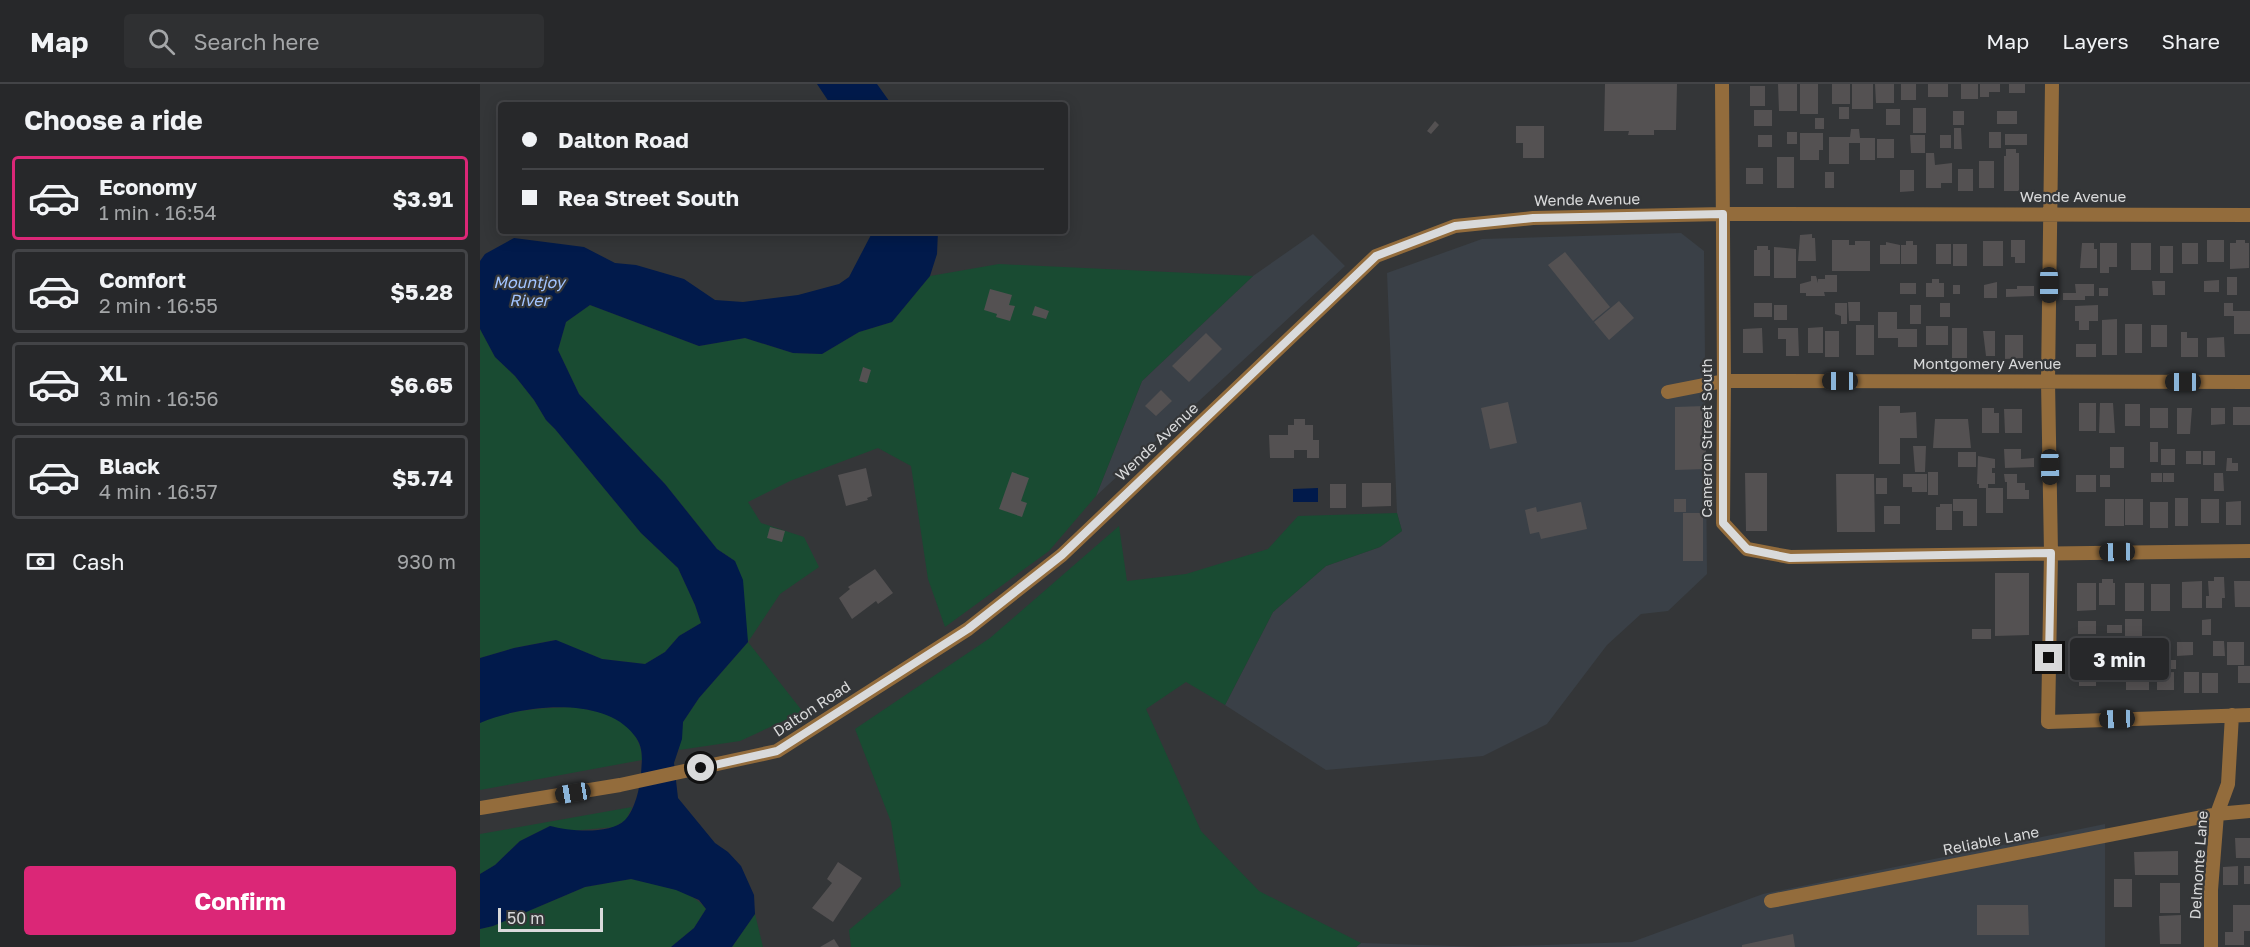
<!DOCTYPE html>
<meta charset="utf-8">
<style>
body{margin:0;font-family:"Golos Text",sans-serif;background:#2f3032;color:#f1f3f6;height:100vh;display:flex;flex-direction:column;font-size:22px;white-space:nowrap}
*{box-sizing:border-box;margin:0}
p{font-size:20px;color:#a4a6a8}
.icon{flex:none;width:33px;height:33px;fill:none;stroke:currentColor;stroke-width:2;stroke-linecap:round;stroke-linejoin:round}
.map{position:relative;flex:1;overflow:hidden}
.panel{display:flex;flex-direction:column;background:#27282a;width:480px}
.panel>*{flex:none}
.guide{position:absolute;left:18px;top:18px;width:570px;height:132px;border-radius:6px;box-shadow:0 3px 15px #0003,0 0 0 2px #434447;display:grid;align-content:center;height:132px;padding:0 24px;background:#27282a}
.scale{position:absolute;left:18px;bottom:15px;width:105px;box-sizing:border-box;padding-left:6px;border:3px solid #d9dadb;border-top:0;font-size:16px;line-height:21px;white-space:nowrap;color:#d9dadb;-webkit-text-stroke:4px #343638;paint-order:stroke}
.end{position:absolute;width:27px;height:27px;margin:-14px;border:8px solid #d9dadb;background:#111;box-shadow:0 0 0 3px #111}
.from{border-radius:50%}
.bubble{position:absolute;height:42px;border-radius:6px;background:#27282a;box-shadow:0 3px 15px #0003,0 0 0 2px #434447;font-size:20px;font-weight:700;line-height:42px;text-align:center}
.car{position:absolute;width:18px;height:36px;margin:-18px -9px;border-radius:8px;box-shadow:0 0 4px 2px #0007;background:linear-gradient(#222 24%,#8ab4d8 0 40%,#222 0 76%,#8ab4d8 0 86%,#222 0)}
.guide b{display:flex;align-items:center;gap:21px;height:57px;font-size:22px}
.guide b+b{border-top:2px solid #434447}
.guide i{width:15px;height:15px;background:#f1f3f6}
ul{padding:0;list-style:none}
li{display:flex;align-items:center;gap:18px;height:84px;margin:0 12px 9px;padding:0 12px;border:3px solid #434447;border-radius:6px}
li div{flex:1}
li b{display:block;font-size:22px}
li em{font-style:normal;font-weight:700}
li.current{border-color:#db2777}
li>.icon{width:54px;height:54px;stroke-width:1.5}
h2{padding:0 24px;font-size:27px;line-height:72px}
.pay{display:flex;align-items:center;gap:15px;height:66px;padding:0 24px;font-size:22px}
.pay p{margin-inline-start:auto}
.action{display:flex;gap:12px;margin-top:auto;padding:12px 24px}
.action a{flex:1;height:69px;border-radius:6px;background:#db2777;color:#fff;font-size:24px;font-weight:700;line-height:69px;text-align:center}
header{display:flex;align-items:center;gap:36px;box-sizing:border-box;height:84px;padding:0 30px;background:#27282a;border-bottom:2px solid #434447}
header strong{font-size:28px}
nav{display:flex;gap:33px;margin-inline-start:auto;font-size:21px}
.search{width:420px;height:54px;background:#2f3032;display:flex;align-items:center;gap:15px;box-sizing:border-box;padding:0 21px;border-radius:6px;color:#a4a6a8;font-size:22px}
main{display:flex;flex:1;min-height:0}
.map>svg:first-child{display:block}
.built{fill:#3a4047}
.green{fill:#194b32}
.water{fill:#011a4b}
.building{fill:#545152}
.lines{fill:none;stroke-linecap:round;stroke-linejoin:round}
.minor{stroke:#936c3c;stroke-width:14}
.route{stroke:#d9dadb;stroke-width:8}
.labels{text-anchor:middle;stroke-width:4.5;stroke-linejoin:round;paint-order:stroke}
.street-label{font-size:15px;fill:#d9dadb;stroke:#343638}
.water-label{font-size:16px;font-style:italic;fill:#a2c4ff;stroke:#343638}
</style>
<header>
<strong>Map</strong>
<div class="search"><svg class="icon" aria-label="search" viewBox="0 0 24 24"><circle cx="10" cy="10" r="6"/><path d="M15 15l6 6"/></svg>Search here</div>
<nav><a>Map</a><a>Layers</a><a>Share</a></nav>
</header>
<main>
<section class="panel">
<h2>Choose a ride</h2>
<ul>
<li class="current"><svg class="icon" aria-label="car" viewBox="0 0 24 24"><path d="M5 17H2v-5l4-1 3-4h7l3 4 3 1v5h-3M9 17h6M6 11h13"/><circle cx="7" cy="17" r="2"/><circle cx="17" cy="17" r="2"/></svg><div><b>Economy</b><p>1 min · 16:54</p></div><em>$3.91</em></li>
<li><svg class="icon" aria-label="car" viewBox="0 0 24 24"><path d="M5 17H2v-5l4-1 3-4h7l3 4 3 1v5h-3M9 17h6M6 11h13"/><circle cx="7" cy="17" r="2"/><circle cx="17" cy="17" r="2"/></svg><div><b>Comfort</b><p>2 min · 16:55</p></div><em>$5.28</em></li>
<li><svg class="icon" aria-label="car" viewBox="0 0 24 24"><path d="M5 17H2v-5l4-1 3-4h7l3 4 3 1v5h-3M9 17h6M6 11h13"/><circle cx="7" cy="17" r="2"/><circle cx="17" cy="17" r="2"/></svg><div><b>XL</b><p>3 min · 16:56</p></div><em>$6.65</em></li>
<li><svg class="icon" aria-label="car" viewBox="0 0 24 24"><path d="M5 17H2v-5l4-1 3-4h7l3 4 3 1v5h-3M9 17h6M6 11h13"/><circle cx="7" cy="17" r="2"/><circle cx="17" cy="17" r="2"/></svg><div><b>Black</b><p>4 min · 16:57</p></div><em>$5.74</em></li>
</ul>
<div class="pay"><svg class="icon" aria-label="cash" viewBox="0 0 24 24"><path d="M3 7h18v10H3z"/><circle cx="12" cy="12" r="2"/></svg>Cash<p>930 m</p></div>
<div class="action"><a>Confirm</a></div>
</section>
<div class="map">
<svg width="1770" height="863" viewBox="0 0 1770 863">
<rect width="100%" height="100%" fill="#343638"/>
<!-- built -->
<path class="built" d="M1201,149l23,18 3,323 -39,37 -27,3 -34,31 -60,79 -64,32 -157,14 -101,-65 48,-93 53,-46 54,-19 22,-16 -5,-18 -10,-240 95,-34z
M833,150l32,32 -249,230 46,-115 111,-105z
M1625,740v123h-749l5,-4 124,4 147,-5 131,-48z"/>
<!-- green -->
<path class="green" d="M519,180l254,12 -111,105 -46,115 -47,55 -104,76 -17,-48 -17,-113 -33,-18 -88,33 -42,21 13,21 43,14 15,30 -39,27 -32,48 55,70 -63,29 -61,9 4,-28 16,-24 49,-56 -13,-81 -18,-12 -52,-65 -86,-90 -21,-44 8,-28 24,-17 109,41 46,-8 48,15 29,1 37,-22 33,-10 38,-46z
M0,245l15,28 20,19 19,24 12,20 9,9 86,104 37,35 17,37 6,18 -22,13 -14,16 -20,12 -43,-5 -47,-19 -41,8 -34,10z
M917,429l5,18 -22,16 -54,19 -53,46 -48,93 -39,-23 -40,27 55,122 58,60 102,52 -5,4h-505l-2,-17 52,-44 -10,-64 -36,-93 135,-91 129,-112 8,55 59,-7 82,-25 30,-33z
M96,623c12,3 27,5 38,10 16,6 29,27 28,43l-162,30v-67c30,-14 63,-15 96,-16z
M152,723l-6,13 -12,7 -44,4 -20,-5 -30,15 -25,24 -15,9v-40z
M151,795c25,6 59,9 75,30l-12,19 -23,19h-191v-18l13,-3 92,-39z
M275,830l8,33h-31z"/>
<!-- water -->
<path class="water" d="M337,0h60l15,21h-61z
M393,147h65l-1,23 -7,22 -38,46 -33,10 -37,22 -29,-1 -48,-15 -46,8 -109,-41 -24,17 -8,28 21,44 86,90 52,65 18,12 8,19 5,62 -49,56 -16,24 -1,17 -8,24 4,35 37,45 13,9 13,14 13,29 1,19 -23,33h-61l23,-19 12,-19 -7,-9 -23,-10 -45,-11 -46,8 -92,39 -13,3v-55l15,-9 25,-24 30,-15c19,5 60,9 75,-6 10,-10 15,-33 16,-46 1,-15 3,-27 -7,-39 -30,-40 -114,-30 -154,-12v-65l34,-10 42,-8 46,19 43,5 20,-12 14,-16 22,-13 -6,-18 -17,-37 -37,-35 -86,-104 -9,-9 -12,-20 -19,-24 -20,-19 -15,-28v-68l5,-7 29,-16 70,9 31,16 21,2 48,14 31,21 28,2 55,-7 41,-11 10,-7z
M838,404v14h-25v-13z"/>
<!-- building -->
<path class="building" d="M1125,0h72l-1,46h-22v5h-26l1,-4h-25z
M1298,0h19v27h-18z
M1320,0h18v30h-18z
M1352,0h18v20h-18z
M1372,0h21v25h-21z
M1395,0h19v19h-18z
M1421,0h15v16h-15z
M1448,0h20v13h-20z
M1481,0h17v15h-17z
M1500,0h20v8h-11v5h-9z
M1529,0h16v9h-16z
M1270,2h15v20h-15z
M1359,23h10v12h-10z
M1433,24h13v25h-13z
M1406,25h14v16h-14z
M1274,26h18v16h-18z
M1473,27h11v14h-11z
M1517,27h20v13h-20z
M1335,34h9v11h-9z
M955,37l4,4 -8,9 -4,-3z
M1036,42h28v32h-21v-15h-7z
M1474,44h7l1,21h-8z
M1371,45h8l1,9h15v22h-15v-17h-11v21h-20v-27h21z
M1307,48h10v12h-10z
M1509,48h12v16h-12z
M1320,49h23v17h-4v10h-19z
M1525,50h22v11h-22z
M1278,51h14v12h-14z
M1430,51h15v18h-14z
M1460,51h11v13h-11z
M1397,55h17v19h-17z
M1526,65h10v4h3v38h-15v-35h2z
M1446,69h8l1,12 17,-2v20h-11v5h-15z
M1297,73h17v31h-17z
M1499,77h15v27h-15z
M1266,84h17v16h-17z
M1478,85h15v22h-15z
M1420,86h14v21l-14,1z
M1345,88h9v16h-9z
M1332,150v4h3l1,23h-18l2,-26z
M1352,156h17v5h6v-4h15v30h-38z
M1531,156h14v23h-10v-6h-4z
M1727,156h17v22h-17z
M1756,156h9v3h4v25l-19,1v-26h6z
M1426,157h7v4h4v19h-16v-19h5z
M1503,157h20v25h-20z
M1406,158l14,3v19h-20v-19h6z
M1602,159h12v6h3v19h-17z
M1620,159h17v24h-8v6h-9z
M1651,159h20v27h-20z
M1702,159h16v21h-16z
M1456,160h15v20h-15z
M1473,160h14v22h-14z
M1277,162h11v4h2v26h-16v-26h3z
M1680,162h13v27h-13z
M1294,163l22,2v29h-22z
M1085,168l45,55 -17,14 -45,-56z
M1345,191h12v17h-13l1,4h-19v-3h-6v-9l11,-3v-5h5l2,7v-4h7z
M1747,193h10v18h-10z
M1452,195h7v4h5v14h-18v-14h6z
M1739,196v12h-15v-11z
M1672,197h13v14h-12z
M1517,198v16h-13v-13z
M1420,199h16v11h-16z
M1595,200h19v12h-9v4h-22v-7h13z
M1473,201h7v9h-7z
M1537,202h17v10l-28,1v-8h11z
M1619,204h9v8h-9z
M510,205l22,6 -3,10 6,1 -5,15 -14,-4 1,-3 -13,-4z
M1139,217l15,17 -25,22 -15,-18z
M1368,218h12v19h-11z
M1274,219h18v14h-18z
M1355,219h12v21h-6v-8l-6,-2z
M1460,219h10v14h-10z
M1744,219h9v8h17v23h-16v-18h-10z
M1294,221h13v15h-13z
M1430,221h11v19h-11z
M1618,221v16h-9v9h-10v-9h-4v-15z
M555,222l14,5 -3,8 -14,-4z
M1398,228h19v17h20v18h-19v-9h-20z
M1637,235v36h-15v-35z
M1645,240h17v29h-17z
M1376,241h18v30h-18z
M1671,241h16v22h-16z
M1446,242h22v19h-22z
M1343,243v26h-15v-25z
M1282,244l1,25h-20v-24z
M1298,244h20l1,28h-13v-17h-8z
M1472,244h15v30h-15z
M1345,247h14v26h-14z
M1503,247h12v25h-9z
M1701,248h6v6h11v19h-17z
M726,249l16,16 -33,33 -17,-16z
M1525,251h18v23l-18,1z
M1744,253l1,20h-18v-19z
M1596,260h20v13h-20z
M383,283l8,3 -4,13 -8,-2z
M681,306l11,11 -16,15 -11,-10z
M1028,318l9,41 -27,6 -9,-41z
M1599,319h17v28h-17z
M1620,319h13l2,30h-16z
M1645,320h15v22h-15z
M1225,322l1,63 -31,1v-63z
M1399,322h21v7l16,-1 1,26h-17v26h-21z
M1753,323h17v18h-17z
M1502,324h12v5h5v20h-17z
M1670,324h18v20h-18z
M1697,324h15l-2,26h-13z
M1731,324h14v16l-14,1z
M1524,325h18v24h-17z
M814,335h11v6h8v15h6v18h-12v-8h-13v8h-24l-1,-23h19v-10h6z
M1455,335h33l3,29h-38z
M1670,358h8v20h-8z
M1433,362h13l-1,26h-10z
M1630,363h14v21h-14z
M1524,365h17v10l13,-1v9l-29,1z
M1681,365h14v16h-14z
M1706,367h15v13h-15z
M1723,367h12v14h-12z
M1478,368h18v15h-18z
M1498,372l17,3v9h-3v5h3v11h-7v4h15v25h-17v-25h-7v-4h-2z
M1747,374h5v5h6v8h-12z
M386,384l6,28 -5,2 1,2 -22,6 -8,-31z
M532,388l17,6 -8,23 6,2 -5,14 -23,-8z
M1448,388h10v23h-10z
M1265,389h22v58h-21z
M1671,389h11v9h-11z
M1683,389h11v9h-11z
M1734,389h9l1,18h-10z
M1356,390h38l1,58h-38z
M1423,390h24v18h-15v-5h-9z
M1524,390h13v9h8v7h4v9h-22v-17h-2z
M1596,391h20v17h-20z
M1620,391h10v12h-10z
M1396,394h11v16h-11z
M882,399h29v23l-29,1z
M850,400h16v24h-16z
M1695,414h13v28h-13z
M1194,415h12v13h-12z
M1473,415h24v27h-14v-15h-10z
M1625,415h19v27h-19z
M1645,415h18v26h-18z
M1721,415h18v24h-18z
M1761,417v24h-15v-23z
M1101,418l6,27 -46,10 -2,-7 -9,2 -5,-24 11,-3 1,5z
M1670,418h18v26h-18z
M1460,420h12v26h-16v-23h4z
M1404,422h16v18h-16z
M1203,429h20v48h-20z
M290,443l15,4 -3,11 -15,-4z
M395,485l18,24 -15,11 -2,-3 -24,18 -13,-21 11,-9 -2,-2z
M1515,489h34v62l-34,1z
M1734,493h10l1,21h-3v10h-16v-12h3l-1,-15h6z
M1622,495h11v4h2v22h-16v-22h3z
M1722,497v27h-20v-26z
M1754,497h16v26h-15z
M1597,499h19v27l-19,1z
M1645,499h19v28h-19z
M1671,500h19v27h-19z
M1645,535h17v17h-17z
M1731,535v16h-9v-15z
M1598,537h18v13h-18z
M1627,541h15v8h-15z
M1492,545h19v10h-19z
M1733,557h11l1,15h-12z
M1594,558h24v14h-24z
M1626,558h17l2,27h-16v-20h-3z
M1697,558h16v13l-16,1z
M1747,558h17v23h-17z
M1670,559h11v13h-11z
M1689,576h7v9h-7z
M1646,581h23v25h-23z
M1758,582h12v17h-12z
M1599,584h17v18h-17z
M1694,588v18h-17v-17z
M1704,588h15v21h-15z
M1722,589h16v20h-16z
M1755,754h15v20h-14z
M1698,767v24h-43l-1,-23z
M358,778l24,16 -29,44 -21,-14 20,-25 -5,-4z
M1758,782v19h-15v-18z
M1764,782h6v18h-6z
M1634,795h18v28h-18z
M1680,799h20v30h-20z
M1497,821h51l1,30h-52z
M1753,821h17v26h-6v14h-19v-13h8z
M1701,831v29h-21l-1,-28z
M1313,850l2,13h-53v-2z
M354,855l5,8h-19z"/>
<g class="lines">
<!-- minor -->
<path class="minor" d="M1242,0l2,297 -1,142 24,26 43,8 460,-6
M1572,0l-4,297 3,172 -3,169 202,-7
M1188,308l56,-11 526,1
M0,724l140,-23 157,-34 191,-122 94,-74 314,-299 79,-30 78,-8 190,-4 527,1
M1291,817l446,-87 33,-3
M1731,863v-57l6,-76 11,-30 4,-69"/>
</g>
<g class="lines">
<!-- route -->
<path class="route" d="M221,684l76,-17 191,-122 94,-74 314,-299 79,-30 78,-8 190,-4v309l24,26 43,9 261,-5 -2,105"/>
</g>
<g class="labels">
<!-- street labels -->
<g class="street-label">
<text x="1593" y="118">Wende Avenue</text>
<text transform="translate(1107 116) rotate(-1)" y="5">Wende Avenue</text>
<text x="1507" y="285">Montgomery Avenue</text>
<text transform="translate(1227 354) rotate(-90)" y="5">Cameron Street South</text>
<text transform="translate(677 358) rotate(-43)" y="5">Wende Avenue</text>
<text transform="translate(332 625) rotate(-33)" y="5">Dalton Road</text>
<text transform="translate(1511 757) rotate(-11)" y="5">Reliable Lane</text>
<text transform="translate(1719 781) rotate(-86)" y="5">Delmonte Lane</text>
</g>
<!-- water labels -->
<g class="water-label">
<text x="49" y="204">Mountjoy<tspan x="49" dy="18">River</tspan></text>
</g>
</g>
</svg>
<div class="scale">50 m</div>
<i class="end from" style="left:221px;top:684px"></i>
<i class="end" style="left:1569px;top:574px"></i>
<div class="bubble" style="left:1590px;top:554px;width:99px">3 min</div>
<i class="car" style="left:1569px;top:201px;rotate:180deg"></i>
<i class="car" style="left:1360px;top:297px;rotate:270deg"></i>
<i class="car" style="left:1703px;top:298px;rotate:270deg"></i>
<i class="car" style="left:1570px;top:383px;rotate:179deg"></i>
<i class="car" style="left:1637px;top:468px;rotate:269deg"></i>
<i class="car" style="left:1637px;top:635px;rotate:268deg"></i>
<i class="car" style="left:93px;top:709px;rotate:261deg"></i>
<div class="guide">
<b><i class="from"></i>Dalton Road</b>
<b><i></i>Rea Street South</b>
</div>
</div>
</main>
